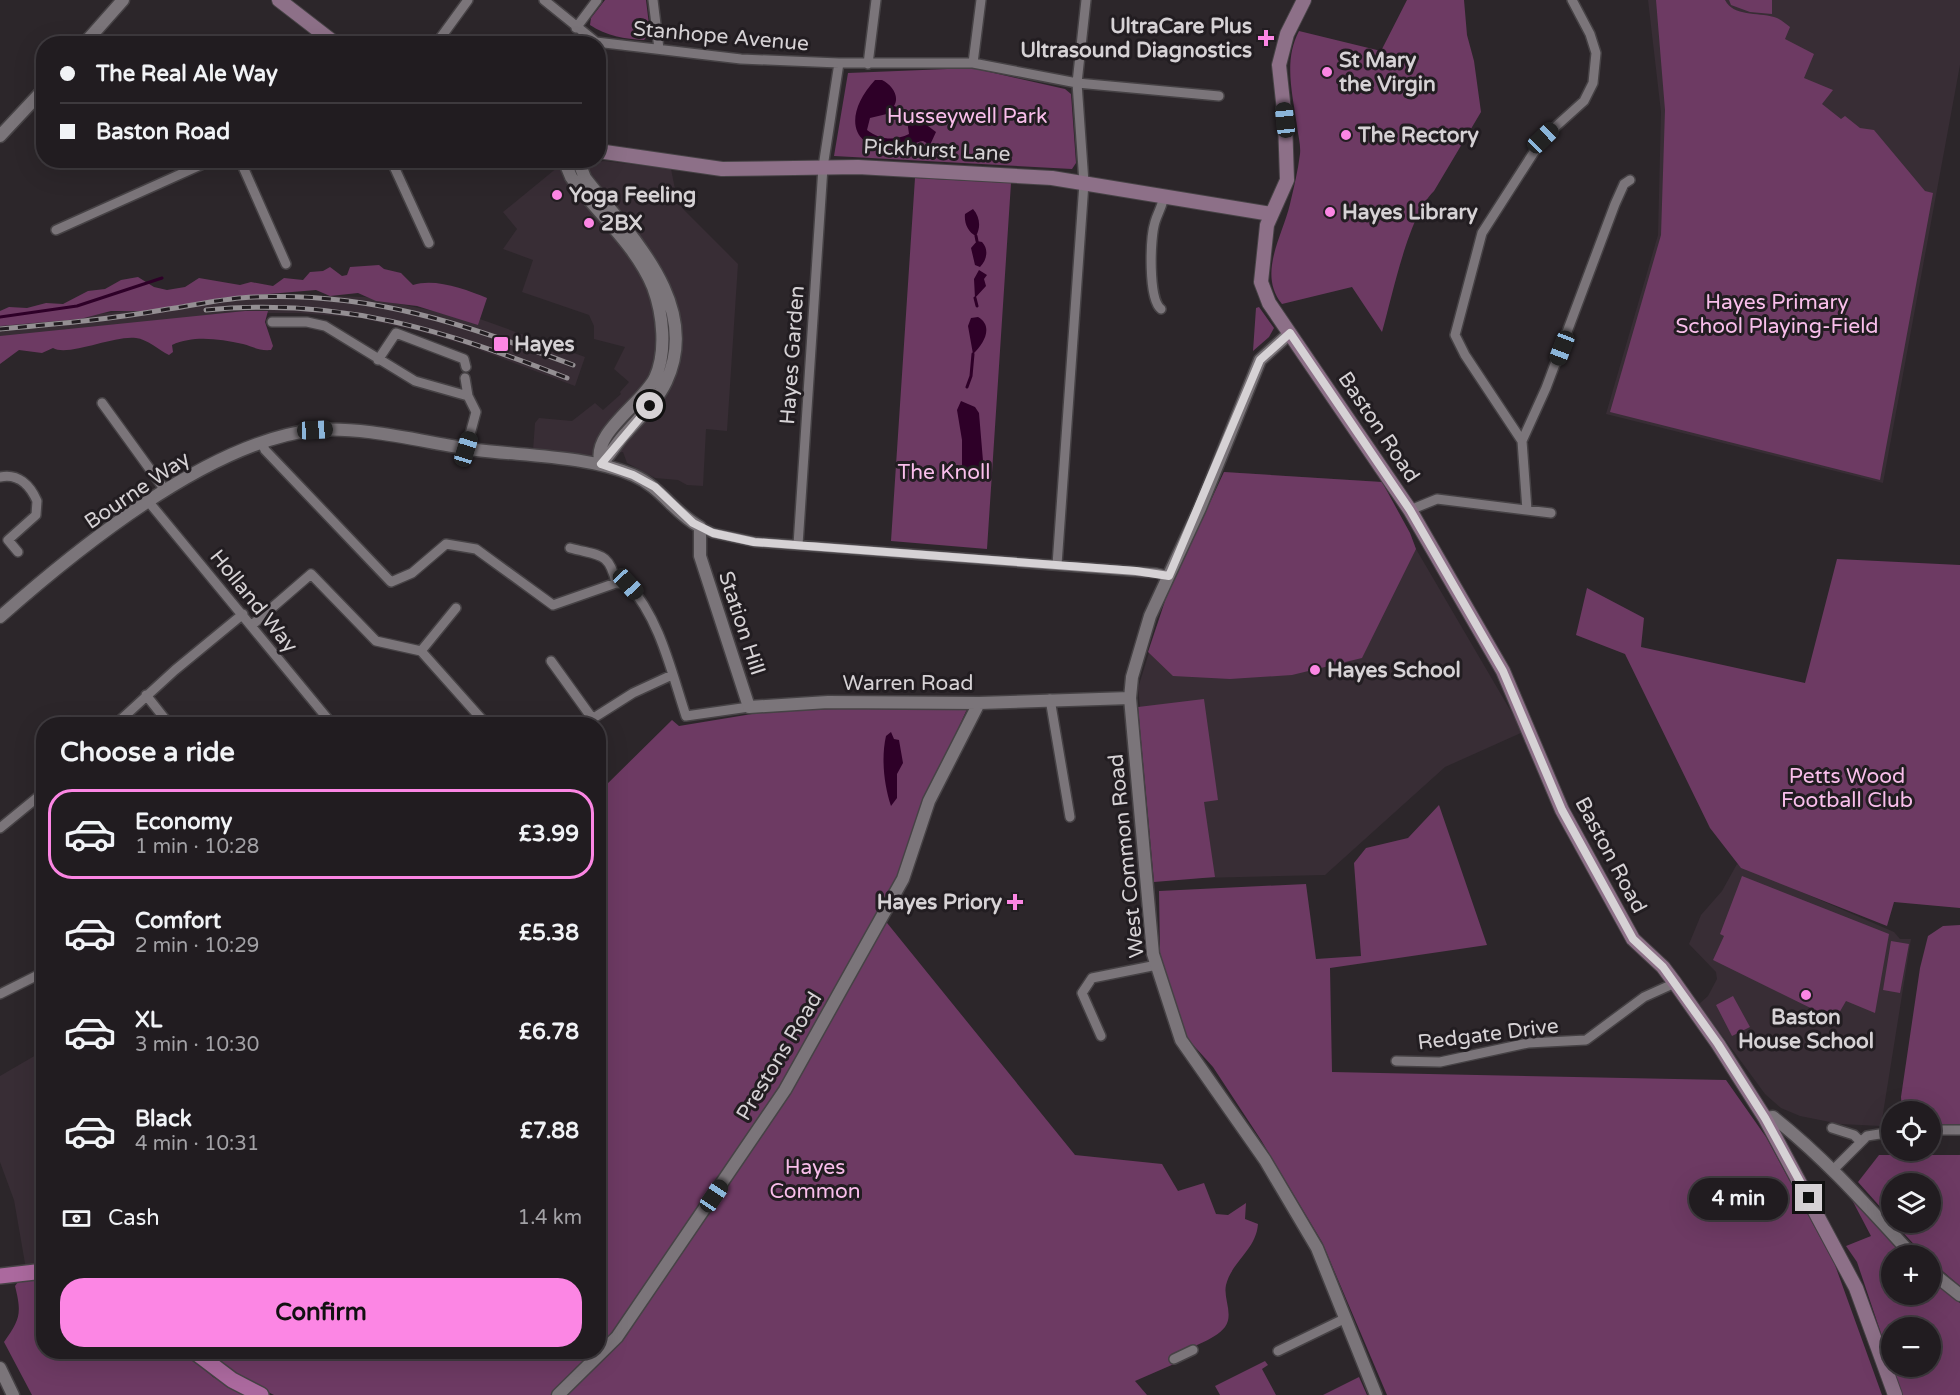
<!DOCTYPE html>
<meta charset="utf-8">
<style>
body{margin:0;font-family:"Varela Round",sans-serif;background:#2d292d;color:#f1f3f6;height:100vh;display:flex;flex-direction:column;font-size:22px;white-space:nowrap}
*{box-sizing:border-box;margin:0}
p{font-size:20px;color:#a2a1a5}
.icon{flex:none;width:33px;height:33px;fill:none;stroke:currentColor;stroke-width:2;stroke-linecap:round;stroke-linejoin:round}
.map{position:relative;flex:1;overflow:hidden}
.panel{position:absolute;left:36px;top:717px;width:570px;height:642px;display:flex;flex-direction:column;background:#211c20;border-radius:24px;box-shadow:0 6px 24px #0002,0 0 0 2px #3e3a3e}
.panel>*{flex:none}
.top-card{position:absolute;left:36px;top:36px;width:570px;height:132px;border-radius:24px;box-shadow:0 6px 24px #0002,0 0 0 2px #3e3a3e;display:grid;align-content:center;height:132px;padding:0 24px;background:#211c20}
.tools{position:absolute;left:1881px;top:1101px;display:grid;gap:12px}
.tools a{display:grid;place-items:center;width:60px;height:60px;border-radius:50%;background:#211c20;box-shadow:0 6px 24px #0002,0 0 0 2px #3e3a3e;font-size:30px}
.end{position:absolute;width:27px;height:27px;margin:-14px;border:8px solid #d6d2d5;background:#111;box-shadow:0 0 0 3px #111}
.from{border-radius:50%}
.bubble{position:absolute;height:42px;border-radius:21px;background:#211c20;box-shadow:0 6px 24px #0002,0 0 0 2px #3e3a3e;font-size:20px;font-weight:800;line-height:42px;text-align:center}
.car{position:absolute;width:18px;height:36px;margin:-18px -9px;border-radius:8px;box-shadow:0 0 4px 2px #0007;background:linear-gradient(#222 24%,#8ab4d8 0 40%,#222 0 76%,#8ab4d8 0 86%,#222 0)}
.top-card b{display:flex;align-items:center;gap:21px;height:57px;font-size:22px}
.top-card b+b{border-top:2px solid #3e3a3e}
.top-card i{width:15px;height:15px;background:#f1f3f6}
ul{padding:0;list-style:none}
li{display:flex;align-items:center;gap:18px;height:90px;margin:0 12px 9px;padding:0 12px;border:3px solid transparent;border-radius:24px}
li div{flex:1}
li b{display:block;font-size:22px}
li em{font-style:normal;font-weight:800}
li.on{border-color:#fc86e4}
li>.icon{width:54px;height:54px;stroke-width:1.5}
h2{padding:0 24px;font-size:27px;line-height:72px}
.pay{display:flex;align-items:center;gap:15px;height:66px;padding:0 24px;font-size:22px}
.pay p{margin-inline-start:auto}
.action{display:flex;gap:12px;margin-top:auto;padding:12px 24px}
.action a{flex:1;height:69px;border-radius:24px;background:#fc86e4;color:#111;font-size:24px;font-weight:800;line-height:69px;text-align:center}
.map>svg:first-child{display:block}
.built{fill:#382d35}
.green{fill:#6d3a63}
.water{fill:#2e0028;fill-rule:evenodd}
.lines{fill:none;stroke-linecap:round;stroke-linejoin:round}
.stream{stroke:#2e0028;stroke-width:3}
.minor-casing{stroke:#464245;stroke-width:12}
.tertiary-casing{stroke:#464245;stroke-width:15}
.secondary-casing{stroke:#464245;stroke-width:16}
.trunk-casing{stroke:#464245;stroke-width:18}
.minor{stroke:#7b757a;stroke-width:9}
.tertiary{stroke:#7b757a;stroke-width:12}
.secondary{stroke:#8d7088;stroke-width:14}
.trunk{stroke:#ab699e;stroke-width:15}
.rail-casing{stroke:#948f93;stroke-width:5}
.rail{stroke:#221d21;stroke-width:3;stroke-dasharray:9;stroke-linecap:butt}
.route{stroke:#d6d2d5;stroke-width:8}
.poi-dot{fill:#fc86e4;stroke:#221d21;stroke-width:2}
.labels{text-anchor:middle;stroke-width:6;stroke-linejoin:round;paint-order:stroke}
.poi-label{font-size:21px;font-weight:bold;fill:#d6d2d5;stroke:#221d21;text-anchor:start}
.street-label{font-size:21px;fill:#d6d2d5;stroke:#221d21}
.park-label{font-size:21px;fill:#f9beeb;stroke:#221d21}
</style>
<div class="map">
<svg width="1960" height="1395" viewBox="0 0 1960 1395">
<rect width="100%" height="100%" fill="#2c262a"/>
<!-- built -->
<path class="built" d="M1648,0h312v65l-77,418 -277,-69 52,-179 3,-123z
M605,161l66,8 6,30 7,11 54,54 -11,167 -21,-2 -3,57 -16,-1 -9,-5 -23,-2 -28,-15 -4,-11 -35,5 -55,-6 2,-28 4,-5 33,3 23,-18 8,7 18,-16 -1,-2 9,-10 -15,-13 11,-22 -31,-8v-13l-5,-11 -67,-23 11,-32 -30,-11 14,-20 -14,-17 55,-45z
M262,294l103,3 69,14 44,13 2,-5 105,38 -10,29 -109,-41 -48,-14 -58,-13 -60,-5h-34l-266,25v-14l127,-13 79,-13z
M1224,472l158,10 28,51 6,16 107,183 -78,35 -120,108 -167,4 -20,-191 28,-90z
M1737,864l157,68 6,7h11l-30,187 -41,-2 -40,-8 -19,-8 -16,-14 -66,-90 9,-8 9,-17 -1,-7 -27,-28 12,-29 21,-24z
M43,1051v217l-17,1 -12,-69 -14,-38v-86z"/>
<!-- green -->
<path class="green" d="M605,0h41l4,33 -6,7c-19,-1 -38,-4 -54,-15l1,-7z
M1407,0h57l3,35 7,26 7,51 -47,79c-26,25 -41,103 -52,141l-30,-45 -70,17c-25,-30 1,-69 8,-100 4,-17 8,-34 10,-50 1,-9 -2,-19 -3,-28 -4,-31 -14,-65 2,-95l82,20z
M1656,0h69c9,17 32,12 49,17 5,1 11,6 16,10l-5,12 29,15 -10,24 29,12 -11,14 19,15 4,-3 15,12 14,2 51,61 8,2 -53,287 -270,-68 51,-177 4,-125z
M1729,0h43v14l-22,-2 -19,-7z
M972,68l93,21 6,5 5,69 -4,6 -238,-13 14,-83z
M915,178l96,5 -24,366 -96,-8z
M379,265l5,4 17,4 12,12c22,-7 52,4 74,13l-9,27 -61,-19 -41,-5 -18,-8 -28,3 -14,-6 -94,8 -77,13h-34l-31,8 -80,7v-15l9,-4 18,1 19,-5 17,1 25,-13 17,-2 16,-9 17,-3 16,10 13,3 18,-3 14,-9 41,7 11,-3 22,4 11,-8 19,2 7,-8 13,-1 7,-4 12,9 5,-1 3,-8z
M1259,307l15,21 -5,9 -16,14 3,-43z
M245,311h23l-3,11 8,24 -2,4c-12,1 -17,-3 -28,-6 -24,-5 -49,-9 -71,1l1,7 -4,3c-10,-5 -22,-16 -33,-17 -22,-3 -68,19 -83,10l-11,5 -23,-3 -19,14v-28z
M1224,472l158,10 28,51 6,16 -54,109 -70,17 -62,4 -57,-3 -25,-24 18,-54z
M1837,559l123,6v343l-66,-6 -7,24 -146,-58 -31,-40 -85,-174 -49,-19 11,-47 57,30 -3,29 164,36z
M1204,699l14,101 -14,2 11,75 -61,5 -16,-175z
M968,707l-37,80 -31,89 -21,37 196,242 87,9 16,27 26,-8 12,31 12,1 18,-12 -1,16 13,5c-2,26 -26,37 -32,61 -3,14 8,29 -1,42 -11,14 -38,21 -54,29l3,8 -39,17 12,14h-873l-54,-27 -19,-16h397l1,-560 73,-72 7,6 97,-16z
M1439,805l48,140 -157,23 2,104 394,8 40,57 69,128 47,130h-495l-65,-153 -61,-102 -48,-73 -27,-30 -26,-84 -1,-62 147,-7 10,75 45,-3 -7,-93 12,-15 42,-10z
M1742,876l147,58 -14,79 -29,-12 -11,19 -122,-60 11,-24 -4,-2z
M1960,925v202l-29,1 -1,-16h-28l-1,-15 19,-129 8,-32 15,-10z
M1891,941l18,3 -9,49 -17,-3z
M1733,996l17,31 -18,9 -16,-31z
M1879,1155h81v131l-29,-25 -1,-5 -6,-1 -30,-32 36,-1v-38h-38l-1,35 -33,-37z
M1850,1196l57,59 -15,1v38h38l1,-15 29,24v92h-58l-9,-28 37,-1v-38h-38l-1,35 -34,-101 -11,-16 25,-10z
M43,1278l1,74h141l28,25 36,18h-217l-28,-53c16,-23 18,-28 11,-56l5,-7z
M1265,1361l3,4 -6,4 14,26h-56l-5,-9z
M1359,1377l8,18h-44z"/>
<!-- water -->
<path class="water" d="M875,80h7c10,5 18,16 12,26l30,10 4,10 8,6 -6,13 -7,-4c-8,1 -14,6 -22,7 -54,5 -57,-35 -26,-68zM891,113l16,7 2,14c-14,7 -29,6 -42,-4l3,-12z
M973,209c7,8 8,18 3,27 -8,-4 -12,-13 -11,-22z
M977,241l5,1c7,7 5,18 -2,25l-5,-2 -4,-17z
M979,270l8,5 -3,4 2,7 -11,12 -1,-19z
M978,317c16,9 6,27 -5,37l-5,-28 3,-8z
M961,401l14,6 4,6 4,48 -5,12 -16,-2v-31l-5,-30z
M891,732l3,7 5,1 4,23 -6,11v24l-6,8c-7,-21 -10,-48 -5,-70z"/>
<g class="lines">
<!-- stream -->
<path class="stream" d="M976,236l1,5
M975,298l2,8
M0,317l77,-11 85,-28
M967,387l4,-11 2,-22"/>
<!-- minor casing -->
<g class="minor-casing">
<path id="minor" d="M544,0l52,42 145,17 98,4
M653,0l6,49
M1086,0l-9,83 142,13
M576,28l21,-28
M436,44l32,-44
M973,63l8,-63
M868,64l8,-64
M240,160l46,104
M391,160l38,83
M56,230l156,-70
M1161,309c-13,-10 -11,-71 -6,-87 3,-10 8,-17 9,-27
M272,322h35l18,4 90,55 53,15 8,16 -10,37
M378,360l18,-27 68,26 2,8
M465,378l3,18
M102,403l63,87
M1522,441l24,-53 69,-184 9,-20 6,-4
M262,443l3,7 126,132 21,-9 34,-29 30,5 77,56 63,-22 12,1c32,35 43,87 58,132l63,-9
M0,477c18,-4 30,8 37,24l-1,14 -28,25 10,12
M148,501l184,223
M1410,510l27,-11 114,14
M1527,510l-5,-69 -57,-86 -10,-20 27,-102 61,-95 41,-37 9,-18 3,-30 -6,-19 -18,-34
M700,527l13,6 42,9 401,31 13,3
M798,545l25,-378 16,-104h134l104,20 7,100 -27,382
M570,548c29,8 39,3 46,35
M252,625l59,-51 65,67 45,10
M421,651l65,73
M421,651l35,-43
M551,661l41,57
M146,695l23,29
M1050,699l20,118
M116,724l59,-54 68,-56
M584,724l49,-31 39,-18
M0,828l44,-36
M0,994l44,-22
M1101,1036l-19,-43 10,-15 65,-13
M1396,1061l44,1 88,-19 58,-3 58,-43 31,-14
M1832,1128l22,7 6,6
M1930,1130h30
M1833,1170l34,-34 25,-4
M1278,1351l68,-33
M1174,1359l19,-9"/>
</g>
<!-- tertiary casing -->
<g class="tertiary-casing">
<path id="tertiary" d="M84,44l39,-44
M0,136l44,-47
M564,160l7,17c26,36 65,68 82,110 10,27 14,65 2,91 -13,26 -65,56 -54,86
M578,160l7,18c43,56 118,125 81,204 -9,19 -25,34 -39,50 -10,10 -16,22 -26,32
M1290,333l-30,27 -60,148 -50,108 -18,61 -2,21 23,256 28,86 84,120 52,88 59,147
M0,617c78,-69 209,-176 315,-187 51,-4 111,13 162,20 49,6 111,6 156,25 28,12 41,38 67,52v29l49,151 79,-5 151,1 151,-5
M1765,1118l8,-1c52,41 95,90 140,139
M1930,1271l30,24
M0,1368l13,27
M558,1395l59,-58 168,-247 118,-211 26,-78 50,-98"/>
</g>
<!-- secondary casing -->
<g class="secondary-casing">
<path id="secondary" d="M279,0l57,44
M1304,0l-17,34 -8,31 6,55 2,60 -20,45 -6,57 8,21 141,207 93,161 59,139 71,129 30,28 12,16 43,61 47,74 91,170 39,107
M598,151l124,18 136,-2 194,11 219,36"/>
</g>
<!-- trunk casing -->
<g class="trunk-casing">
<path id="trunk" d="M0,1276l44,-5
M195,1352l37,28 29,15"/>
</g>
<!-- minor -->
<use href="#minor" class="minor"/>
<!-- tertiary -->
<use href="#tertiary" class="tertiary"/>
<!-- secondary -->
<use href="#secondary" class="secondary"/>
<!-- trunk -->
<use href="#trunk" class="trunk"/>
<!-- rail casing -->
<g class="rail-casing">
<path id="rail" d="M206,310c134,-13 238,20 361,68
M0,329c56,-5 113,-10 168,-20 29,-4 56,-11 86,-12 118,-5 210,27 319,68"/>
</g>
<!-- rail -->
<use href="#rail" class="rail"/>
</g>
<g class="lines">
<!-- route -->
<path class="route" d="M650,406l-49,58 32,11 22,12 38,36 20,10 41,9 382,29 33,5 91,-216 30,-27 120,177 93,161 59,139 71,129 30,28 55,77 47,74 44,80"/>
</g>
<!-- markers -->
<g class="poi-dot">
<path d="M1263 29h6v6h6v6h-6v6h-6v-6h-6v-6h6z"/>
<circle cx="1327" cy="72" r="6"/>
<circle cx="1346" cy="135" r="6"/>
<circle cx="557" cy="195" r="6"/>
<circle cx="1330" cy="212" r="6"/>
<circle cx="589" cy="223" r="6"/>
<rect x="493" y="336" width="16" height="16" rx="3"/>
<circle cx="1315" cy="670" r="6"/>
<path d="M1012 893h6v6h6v6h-6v6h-6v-6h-6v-6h6z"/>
<circle cx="1806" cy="995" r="6"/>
</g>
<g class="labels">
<!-- poi labels -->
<g class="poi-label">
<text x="1252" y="33" text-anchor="end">UltraCare Plus<tspan x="1252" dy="24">Ultrasound Diagnostics</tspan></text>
<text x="1339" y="67">St Mary<tspan x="1339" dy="24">the Virgin</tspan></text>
<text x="1358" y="142">The Rectory</text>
<text x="569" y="202">Yoga Feeling</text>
<text x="1342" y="219">Hayes Library</text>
<text x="601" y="230">2BX</text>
<text x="514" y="351">Hayes</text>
<text x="1327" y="677">Hayes School</text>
<text x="1002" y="909" text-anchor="end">Hayes Priory</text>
<text x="1806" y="1024" text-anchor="middle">Baston<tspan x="1806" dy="24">House School</tspan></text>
</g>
<!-- street labels -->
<g class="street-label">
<text transform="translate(721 36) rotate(5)" y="7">Stanhope Avenue</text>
<text transform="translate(937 150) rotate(3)" y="7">Pickhurst Lane</text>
<text transform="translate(792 355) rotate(-86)" y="7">Hayes Garden</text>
<text transform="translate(1379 427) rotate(56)" y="7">Baston Road</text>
<text transform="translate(137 490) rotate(-34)" y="7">Bourne Way</text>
<text transform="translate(254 601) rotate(51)" y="7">Holland Way</text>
<text transform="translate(742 623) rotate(72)" y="7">Station Hill</text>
<text x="908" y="690">Warren Road</text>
<text transform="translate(1611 855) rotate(62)" y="7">Baston Road</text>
<text transform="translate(1126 856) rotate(-96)" y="7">West Common Road</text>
<text transform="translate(1488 1034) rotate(-7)" y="7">Redgate Drive</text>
<text transform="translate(779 1056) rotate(-59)" y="7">Prestons Road</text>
</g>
<!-- park labels -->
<g class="park-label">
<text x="967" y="123">Husseywell Park</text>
<text x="1777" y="309">Hayes Primary<tspan x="1777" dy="24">School Playing-Field</tspan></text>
<text x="944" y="479">The Knoll</text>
<text x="1847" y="783">Petts Wood<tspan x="1847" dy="24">Football Club</tspan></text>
<text x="815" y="1174">Hayes<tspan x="815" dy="24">Common</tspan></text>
</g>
</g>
</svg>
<div class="tools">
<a><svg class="icon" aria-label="locate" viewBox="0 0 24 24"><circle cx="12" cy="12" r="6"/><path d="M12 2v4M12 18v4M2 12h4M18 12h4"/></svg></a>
<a><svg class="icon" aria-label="layers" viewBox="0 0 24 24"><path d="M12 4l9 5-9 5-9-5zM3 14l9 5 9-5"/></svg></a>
<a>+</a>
<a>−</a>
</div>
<i class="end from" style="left:650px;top:406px"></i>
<i class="end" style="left:1809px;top:1198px"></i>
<div class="bubble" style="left:1689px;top:1178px;width:99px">4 min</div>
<i class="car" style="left:1285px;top:120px;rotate:354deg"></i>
<i class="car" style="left:1543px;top:138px;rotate:46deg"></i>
<i class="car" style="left:1562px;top:348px;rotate:201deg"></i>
<i class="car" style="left:315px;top:430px;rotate:87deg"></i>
<i class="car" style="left:466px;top:449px;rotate:17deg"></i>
<i class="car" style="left:628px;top:584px;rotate:137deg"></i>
<i class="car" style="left:714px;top:1196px;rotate:34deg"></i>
<div class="top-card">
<b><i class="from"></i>The Real Ale Way</b>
<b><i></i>Baston Road</b>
</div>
<section class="panel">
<h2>Choose a ride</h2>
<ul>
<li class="on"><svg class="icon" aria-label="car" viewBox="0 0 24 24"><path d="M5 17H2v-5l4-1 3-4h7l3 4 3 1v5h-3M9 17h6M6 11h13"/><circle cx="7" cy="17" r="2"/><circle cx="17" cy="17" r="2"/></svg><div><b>Economy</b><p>1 min · 10:28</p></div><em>£3.99</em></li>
<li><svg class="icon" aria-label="car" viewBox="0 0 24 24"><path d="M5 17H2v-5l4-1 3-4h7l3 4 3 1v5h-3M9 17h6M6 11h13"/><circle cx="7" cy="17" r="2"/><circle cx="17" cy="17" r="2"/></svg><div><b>Comfort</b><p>2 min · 10:29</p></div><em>£5.38</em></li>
<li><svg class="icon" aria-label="car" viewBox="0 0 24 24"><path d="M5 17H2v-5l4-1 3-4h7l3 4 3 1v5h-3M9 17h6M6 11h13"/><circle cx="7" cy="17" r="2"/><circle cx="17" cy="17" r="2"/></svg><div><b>XL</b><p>3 min · 10:30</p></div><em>£6.78</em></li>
<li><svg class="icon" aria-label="car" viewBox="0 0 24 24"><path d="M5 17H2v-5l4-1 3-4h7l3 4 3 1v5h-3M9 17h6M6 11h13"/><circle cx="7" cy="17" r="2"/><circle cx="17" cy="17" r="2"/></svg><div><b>Black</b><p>4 min · 10:31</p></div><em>£7.88</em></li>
</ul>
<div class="pay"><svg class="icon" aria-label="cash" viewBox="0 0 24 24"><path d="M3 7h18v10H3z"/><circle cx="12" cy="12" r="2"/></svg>Cash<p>1.4 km</p></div>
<div class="action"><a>Confirm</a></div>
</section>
</div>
